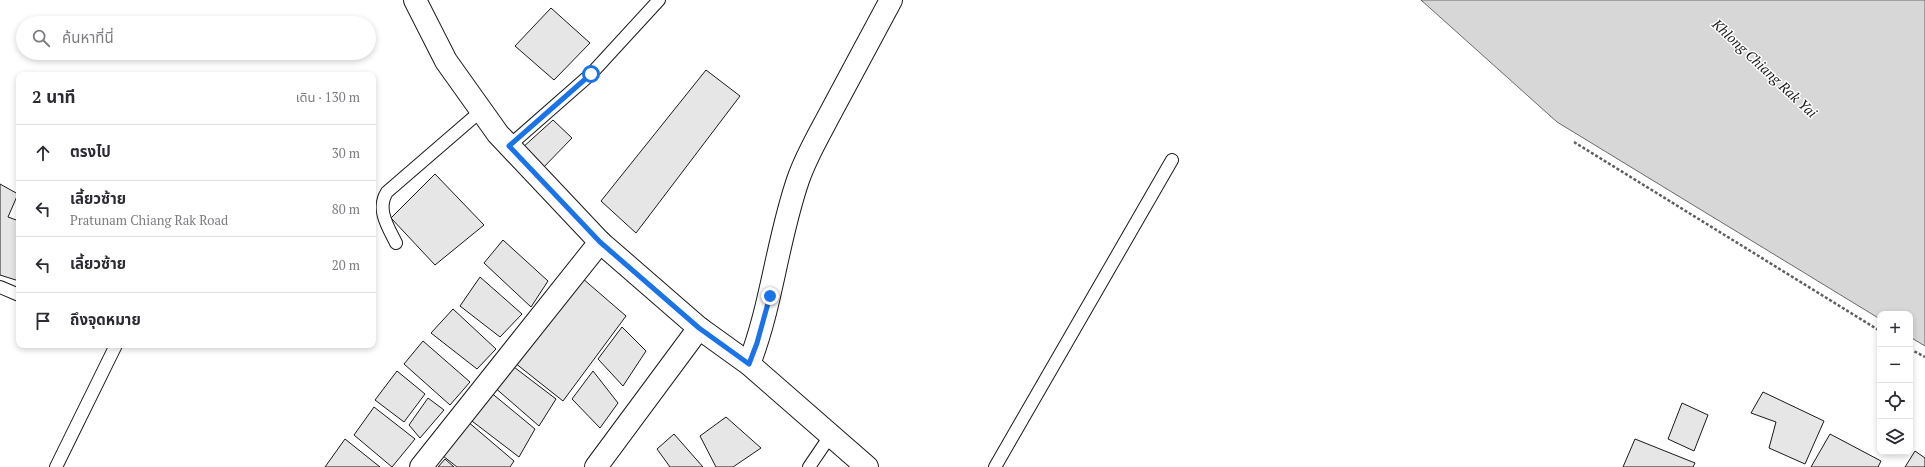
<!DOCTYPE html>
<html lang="th">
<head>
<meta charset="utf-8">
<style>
	:root { --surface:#fff; --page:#f2f2f3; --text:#2b2b33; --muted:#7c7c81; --line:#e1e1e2 }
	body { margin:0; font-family:"PT Serif","Noto Sans Thai",serif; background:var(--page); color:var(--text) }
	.controls { position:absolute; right:12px; bottom:12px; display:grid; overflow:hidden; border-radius:8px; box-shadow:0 2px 6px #0003 }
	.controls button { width:36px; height:36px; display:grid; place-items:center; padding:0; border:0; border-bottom:1px solid var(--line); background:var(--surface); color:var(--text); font:20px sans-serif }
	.stop { position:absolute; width:12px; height:12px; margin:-9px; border:3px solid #1a73e8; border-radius:50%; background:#fff }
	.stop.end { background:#1a73e8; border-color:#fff; box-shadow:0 1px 4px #0008 }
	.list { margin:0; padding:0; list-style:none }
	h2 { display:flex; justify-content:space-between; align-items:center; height:52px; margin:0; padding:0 16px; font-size:17px }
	h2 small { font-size:13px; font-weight:400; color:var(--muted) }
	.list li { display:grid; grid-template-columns:26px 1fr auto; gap:12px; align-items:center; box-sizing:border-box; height:56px; padding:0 16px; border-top:1px solid var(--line) }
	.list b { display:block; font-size:15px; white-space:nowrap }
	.list p { margin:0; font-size:13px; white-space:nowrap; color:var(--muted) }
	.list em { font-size:13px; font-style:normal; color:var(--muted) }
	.icon { flex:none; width:22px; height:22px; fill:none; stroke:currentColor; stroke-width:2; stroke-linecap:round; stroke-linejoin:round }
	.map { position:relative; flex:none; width:1925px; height:467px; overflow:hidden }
	.search { position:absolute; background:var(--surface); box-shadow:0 2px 6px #0003; left:16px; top:16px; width:360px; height:44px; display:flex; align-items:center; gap:10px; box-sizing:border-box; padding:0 14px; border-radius:22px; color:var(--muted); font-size:15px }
	.panel { position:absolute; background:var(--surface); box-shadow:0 2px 6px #0003; left:16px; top:72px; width:360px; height:276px; border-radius:8px }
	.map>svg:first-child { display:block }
</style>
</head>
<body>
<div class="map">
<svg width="1925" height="467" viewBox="0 0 1925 467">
	<rect width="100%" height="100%" fill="#fff"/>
	<!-- water -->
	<path fill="#d7d7d7" stroke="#6a6a6a" d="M1421,0H1925V346L1910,337V314H1880V319L1557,122Z"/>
	<!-- building -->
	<path fill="#e6e6e6" stroke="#1a1a1a" d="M551,8L590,43L554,80L515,46Z
		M706,70L740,96L636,233L601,201Z
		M553,120L572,138L540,171L521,149Z
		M435,174L484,225L435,265L391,218Z
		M0,184L18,194L8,217L19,221V281L0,275Z
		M503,240L548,281L531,307L484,263Z
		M480,277L522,314L500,337L460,306Z
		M582,278L626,316L563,401L510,359Z
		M453,309L496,349L477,369L431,333Z
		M622,327L646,351L623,386L598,359Z
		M423,341L470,382L450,405L404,364Z
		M510,364L556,399L539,426L493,386Z
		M397,371L425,394L404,422L375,400Z
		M593,371L618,403L600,428L572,399Z
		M489,391L535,429L519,457L468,418Z
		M1763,392L1824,421L1805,464L1769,448L1776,422L1751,413Z
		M428,398L444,410L420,438L409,425Z
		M1682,403L1708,415L1694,451L1668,439Z
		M374,407L415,439L392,467L354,435Z
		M726,417L761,448L733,467H716L700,436Z
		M467,421L514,461L510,467H457L438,452Z
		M674,434L703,467H670L657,449Z
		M1830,434L1881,461L1878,467H1811Z
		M345,439L380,467H325Z
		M1635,439L1695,463L1693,467H1623Z
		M1915,451L1925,458V467H1905Z
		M445,459L454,467H438Z"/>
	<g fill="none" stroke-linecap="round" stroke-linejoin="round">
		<!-- service casing -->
		<g stroke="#1a1a1a" stroke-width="14">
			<path id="service" d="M509,146L591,74L659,0
				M396,243C388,227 376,209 387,192L482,110
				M0,287L19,295
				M56,467L116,345
				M809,467L830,436
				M995,467L1172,160"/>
		</g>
		<!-- minor casing -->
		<g stroke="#1a1a1a" stroke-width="24">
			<path id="minor" d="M749,364C772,305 777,241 798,180C806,156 820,133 832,110C852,73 871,37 891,0
				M421,467L600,242
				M596,467L699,328"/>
		</g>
		<!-- tertiary casing -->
		<g stroke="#1a1a1a" stroke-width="24">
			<path id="tertiary" d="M415,0L446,61L498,134L600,242L699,328L749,364L867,467"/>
		</g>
		<!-- path -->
		<path stroke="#5f5f5f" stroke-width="2.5" stroke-dasharray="3 2" stroke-linecap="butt" d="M1574,142L1880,331
			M1910,349L1925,357"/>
		<!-- service -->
		<use href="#service" stroke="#fff" stroke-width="12"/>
		<!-- minor -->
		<use href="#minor" stroke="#fff" stroke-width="22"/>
		<!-- tertiary -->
		<use href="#tertiary" stroke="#fff" stroke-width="22"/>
	</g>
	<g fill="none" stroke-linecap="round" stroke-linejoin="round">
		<!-- route -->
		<path stroke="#1a73e8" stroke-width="5" d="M591,74L509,146L600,242L699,328L749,364L757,343L770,296"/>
	</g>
	<g text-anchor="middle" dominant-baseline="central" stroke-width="3" stroke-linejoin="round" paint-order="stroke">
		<!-- water labels -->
		<g font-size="14" font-style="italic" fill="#1a1a1a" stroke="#fff">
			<text transform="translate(1765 68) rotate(43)">Khlong Chiang Rak Yai</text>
		</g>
	</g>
</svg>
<div class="controls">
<button>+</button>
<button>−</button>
<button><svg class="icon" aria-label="locate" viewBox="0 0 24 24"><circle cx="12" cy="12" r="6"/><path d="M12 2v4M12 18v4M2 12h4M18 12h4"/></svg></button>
<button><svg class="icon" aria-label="layers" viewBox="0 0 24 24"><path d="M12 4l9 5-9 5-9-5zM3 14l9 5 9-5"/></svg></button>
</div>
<div class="stop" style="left:591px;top:74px"></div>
<div class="stop end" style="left:770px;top:296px"></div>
<div class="search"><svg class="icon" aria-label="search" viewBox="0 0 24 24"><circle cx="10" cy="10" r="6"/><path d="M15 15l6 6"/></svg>ค้นหาที่นี่</div>
<section class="panel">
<h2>2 นาที<small>เดิน · 130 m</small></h2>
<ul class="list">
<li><svg class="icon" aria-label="ahead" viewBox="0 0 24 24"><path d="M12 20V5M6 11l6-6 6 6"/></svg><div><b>ตรงไป</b></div><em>30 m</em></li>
<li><svg class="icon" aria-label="left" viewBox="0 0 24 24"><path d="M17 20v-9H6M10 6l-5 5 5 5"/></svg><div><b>เลี้ยวซ้าย</b><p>Pratunam Chiang Rak Road</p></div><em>80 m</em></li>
<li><svg class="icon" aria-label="left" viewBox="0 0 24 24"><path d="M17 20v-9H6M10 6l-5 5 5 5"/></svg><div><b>เลี้ยวซ้าย</b></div><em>20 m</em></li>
<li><svg class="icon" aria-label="arrive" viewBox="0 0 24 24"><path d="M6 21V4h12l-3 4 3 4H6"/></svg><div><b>ถึงจุดหมาย</b></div></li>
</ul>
</section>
</div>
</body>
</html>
